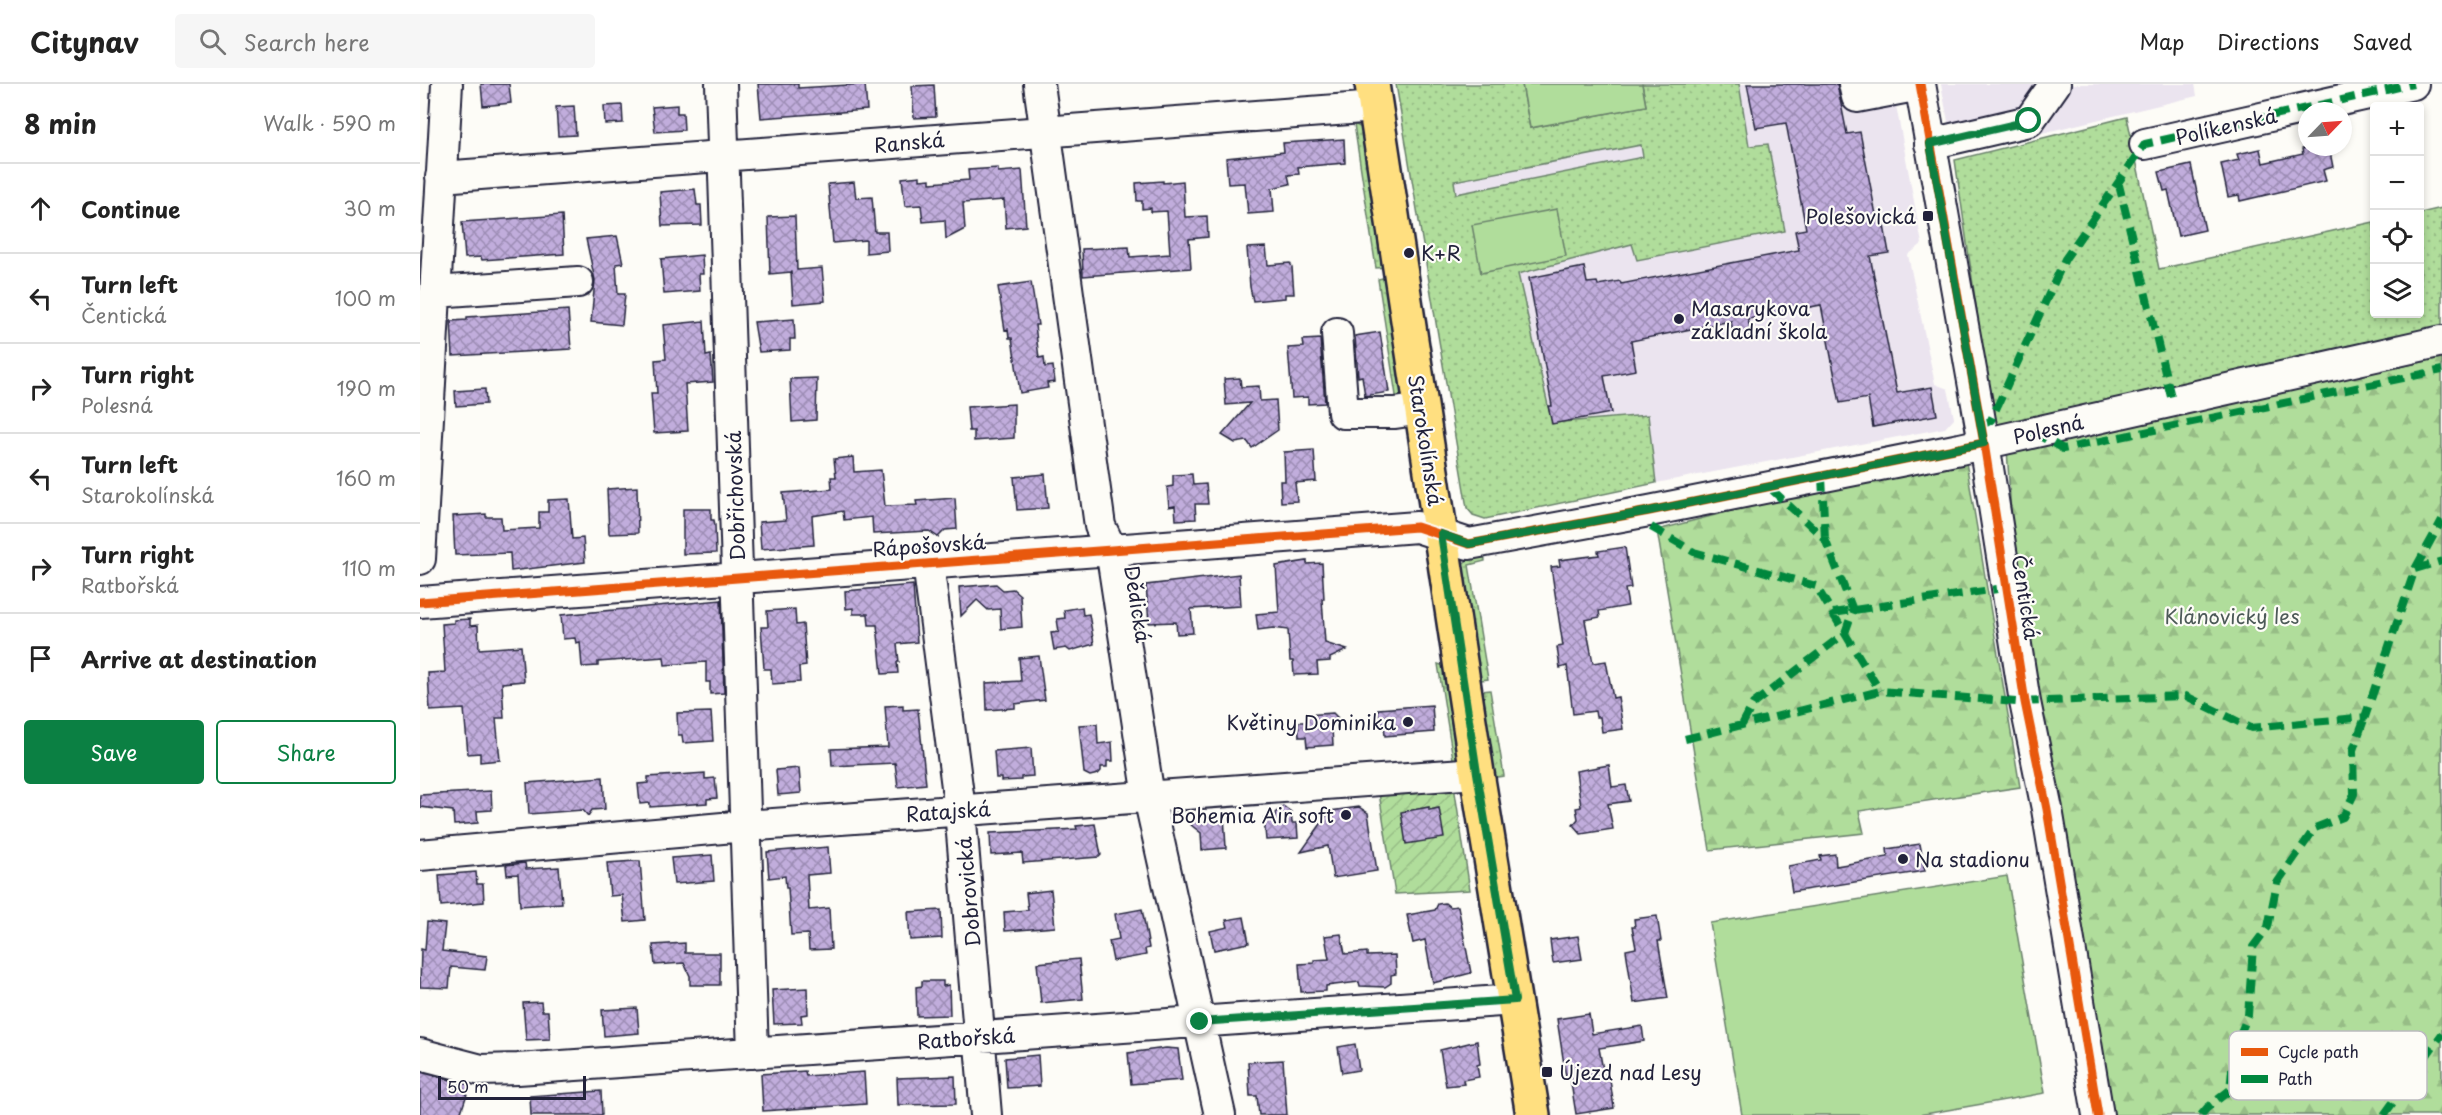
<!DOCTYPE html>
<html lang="en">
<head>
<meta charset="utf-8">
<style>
	:root { --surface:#fff; --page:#f6f6f6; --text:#222; --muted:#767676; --line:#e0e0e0; --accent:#0b8043 }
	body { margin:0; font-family:"Playpen Sans",sans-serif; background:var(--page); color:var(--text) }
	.controls { position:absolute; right:18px; top:18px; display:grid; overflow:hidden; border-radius:6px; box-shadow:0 3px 9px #0003 }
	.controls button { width:54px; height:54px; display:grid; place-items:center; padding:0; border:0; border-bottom:2px solid var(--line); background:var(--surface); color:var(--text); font:30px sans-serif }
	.compass { position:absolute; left:1878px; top:18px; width:54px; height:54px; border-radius:50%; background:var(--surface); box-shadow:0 3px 9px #0003; rotate:65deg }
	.scale { position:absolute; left:18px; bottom:15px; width:148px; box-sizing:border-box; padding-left:6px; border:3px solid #22223b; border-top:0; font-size:16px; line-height:21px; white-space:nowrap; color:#22223b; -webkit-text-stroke:4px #fdfcf7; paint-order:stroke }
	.stop { position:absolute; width:18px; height:18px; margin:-14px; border:4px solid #0b8043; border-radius:50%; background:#fff }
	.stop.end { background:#0b8043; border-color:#fff; box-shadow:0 2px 6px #0008 }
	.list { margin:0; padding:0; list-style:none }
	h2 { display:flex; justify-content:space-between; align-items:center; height:78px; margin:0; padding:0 24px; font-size:26px }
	h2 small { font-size:20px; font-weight:400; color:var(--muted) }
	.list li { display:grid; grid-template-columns:39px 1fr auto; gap:18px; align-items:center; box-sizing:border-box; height:90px; padding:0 24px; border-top:2px solid var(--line) }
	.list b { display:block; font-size:22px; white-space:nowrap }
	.list p { margin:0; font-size:20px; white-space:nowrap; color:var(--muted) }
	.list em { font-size:20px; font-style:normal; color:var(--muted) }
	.actions { display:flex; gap:12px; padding:18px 24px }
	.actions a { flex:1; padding:14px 0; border:2px solid var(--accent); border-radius:6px; text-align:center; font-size:21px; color:var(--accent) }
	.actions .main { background:var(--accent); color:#fff }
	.icon { flex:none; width:33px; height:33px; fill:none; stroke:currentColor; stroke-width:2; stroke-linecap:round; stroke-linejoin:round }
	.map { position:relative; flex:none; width:2022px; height:1031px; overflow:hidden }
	header { display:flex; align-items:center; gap:36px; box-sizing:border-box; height:84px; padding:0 30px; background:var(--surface); border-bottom:2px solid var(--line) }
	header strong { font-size:28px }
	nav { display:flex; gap:33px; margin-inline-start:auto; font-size:21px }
	.search { width:420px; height:54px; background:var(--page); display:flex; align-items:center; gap:15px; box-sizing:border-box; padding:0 21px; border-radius:6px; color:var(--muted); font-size:22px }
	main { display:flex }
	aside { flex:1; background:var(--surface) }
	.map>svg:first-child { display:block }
</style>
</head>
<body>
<header>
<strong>Citynav</strong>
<div class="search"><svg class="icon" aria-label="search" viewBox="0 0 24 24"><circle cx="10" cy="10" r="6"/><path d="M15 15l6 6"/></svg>Search here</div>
<nav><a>Map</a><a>Directions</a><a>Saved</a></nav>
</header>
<main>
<aside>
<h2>8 min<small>Walk · 590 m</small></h2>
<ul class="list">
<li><svg class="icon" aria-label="ahead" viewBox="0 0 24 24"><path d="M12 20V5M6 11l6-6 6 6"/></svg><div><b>Continue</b></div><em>30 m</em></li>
<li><svg class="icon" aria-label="left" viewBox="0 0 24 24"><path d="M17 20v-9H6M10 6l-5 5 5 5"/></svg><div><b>Turn left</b><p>Čentická</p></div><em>100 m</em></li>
<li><svg class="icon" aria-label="right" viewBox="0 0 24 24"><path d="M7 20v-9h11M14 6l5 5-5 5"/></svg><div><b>Turn right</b><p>Polesná</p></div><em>190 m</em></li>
<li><svg class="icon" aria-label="left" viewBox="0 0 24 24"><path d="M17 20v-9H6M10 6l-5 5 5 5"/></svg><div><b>Turn left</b><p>Starokolínská</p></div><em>160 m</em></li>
<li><svg class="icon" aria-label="right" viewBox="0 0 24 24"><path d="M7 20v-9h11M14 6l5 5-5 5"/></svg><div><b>Turn right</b><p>Ratbořská</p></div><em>110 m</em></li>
<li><svg class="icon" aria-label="arrive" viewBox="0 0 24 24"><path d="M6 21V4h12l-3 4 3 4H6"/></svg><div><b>Arrive at destination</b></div></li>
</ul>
<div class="actions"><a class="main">Save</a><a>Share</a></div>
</aside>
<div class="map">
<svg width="2022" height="1031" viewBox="0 0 2022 1031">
	<defs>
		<pattern id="grass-dots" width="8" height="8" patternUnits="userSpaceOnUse" patternTransform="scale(1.5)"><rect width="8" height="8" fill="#b0dd9b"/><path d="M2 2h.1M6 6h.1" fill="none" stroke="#97bd86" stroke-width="1.8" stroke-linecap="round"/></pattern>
		<pattern id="forest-firs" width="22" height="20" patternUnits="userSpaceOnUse" patternTransform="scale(1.5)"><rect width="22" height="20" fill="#b0dd9b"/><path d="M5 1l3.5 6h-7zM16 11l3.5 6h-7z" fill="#97bd86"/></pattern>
		<pattern id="garden-furrows" width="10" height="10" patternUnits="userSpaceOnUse" patternTransform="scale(1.5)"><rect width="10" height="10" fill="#b0dd9b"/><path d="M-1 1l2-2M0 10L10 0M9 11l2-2" fill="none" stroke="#97bd86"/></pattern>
		<pattern id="building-cross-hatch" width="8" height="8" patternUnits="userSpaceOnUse" patternTransform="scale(1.5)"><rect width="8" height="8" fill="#c1addc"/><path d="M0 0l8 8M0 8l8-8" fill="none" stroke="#9c8cb4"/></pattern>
	</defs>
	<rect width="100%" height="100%" fill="#fdfcf7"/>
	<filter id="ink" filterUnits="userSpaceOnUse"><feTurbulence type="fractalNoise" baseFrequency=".0167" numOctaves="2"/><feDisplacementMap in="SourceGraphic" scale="12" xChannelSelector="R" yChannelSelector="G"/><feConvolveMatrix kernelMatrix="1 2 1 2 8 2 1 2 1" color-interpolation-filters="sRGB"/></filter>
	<g filter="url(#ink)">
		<!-- built -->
		<path fill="#ebe4ef" d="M976,0H1472L1502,160L1488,171L1515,300L1528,305L1534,334L1525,344L1236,399L1065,435L1053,431L1047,424Z
			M1521,0H1775L1777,12L1534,70Z"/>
		<!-- grass -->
		<path fill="url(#grass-dots)" stroke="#69806b" stroke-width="1.5" fill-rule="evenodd" d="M976,0H1102L1110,44L1226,22L1222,0H1319L1329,62L1348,60L1365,147L1217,176L1212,160L1098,190L1132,339L1228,331L1236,399L1065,435L1053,431L1047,424ZM1221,61L1223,73L1036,110L1034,97Z
			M1707,33L1739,185L1954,138V230H2000V129L2022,124V241L1574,346L1535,76Z
			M934,40L944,45L966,183L956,184Z
			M967,193L986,317L977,318L958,195Z
			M1064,469L1065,477L1049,481L1068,595L1061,596L1054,593L1039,482L1054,472Z
			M1018,580L1025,582L1043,670L1034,681Z
			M1070,606L1084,692L1070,694L1057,611L1062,607Z"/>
		<!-- forest -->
		<path fill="url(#forest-firs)" stroke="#69806b" stroke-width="1.5" d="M2022,274V1031H1686L1596,512L1587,364Z
			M1545,372L1600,703L1439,727L1444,749L1290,766L1237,446L1369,412Z"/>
		<!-- garden -->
		<path fill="url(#garden-furrows)" stroke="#69806b" stroke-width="1.5" d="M1034,702L1050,806L975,810L959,709Z"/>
		<!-- pitch -->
		<path fill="#b0dd9b" stroke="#69806b" stroke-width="1.5" d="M1102,0H1222L1226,22L1110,44Z
			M1137,125L1146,172L1061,189L1052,141Z
			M1587,792L1625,1009L1499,1031H1322L1290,839Z"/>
		<!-- building -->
		<path fill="url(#building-cross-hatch)" stroke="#22223b" stroke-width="1.5" d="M61,0H89L91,19L63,22Z
			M338,0H378V4L445,0L447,26L341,34Z
			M1327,0H1417L1427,50L1440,48L1457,136H1463L1469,169L1450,172L1477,309L1512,303L1517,331L1453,343L1448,314L1420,319L1401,221L1328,235L1331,251L1314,254L1311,237L1211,257L1216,286L1184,292L1191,329L1132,340L1128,322H1132L1109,194L1164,183L1167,199L1177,198L1178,201L1200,197L1201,200L1379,166L1375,147L1386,145L1366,39L1336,44Z
			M514,1L516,33L494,34L492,2Z
			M202,21L203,39L185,40L184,22Z
			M257,21V29H263L264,46L235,48L232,23Z
			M154,22L156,51L138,52L136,23Z
			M924,55L925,79L878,83L879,90L868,91L870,100L852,104L854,128L828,130L825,99L808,100L806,74L864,68L863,59Z
			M1891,63H1909L1913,83L1903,86L1906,97L1820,117L1819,111L1808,113L1801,80L1819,76L1817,70L1840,65L1843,79L1883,70L1882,65Z
			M1771,81L1785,146L1758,152L1748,106L1744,107L1739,88Z
			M578,84V88L602,86L606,142L586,144L584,116L543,119L545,145L526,155L525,136L503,138L501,121L485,122L482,94L500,92V96L510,95V99L549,96L548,86Z
			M743,97V99L763,97L765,133L787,132L788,153L769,155L771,184L663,192L662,165L709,163L710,173L750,170L747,127L731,128V124L722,125V117H717L716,99Z
			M434,98L436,114L452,113L455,148H467L468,167L446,169V156L413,159L408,100Z
			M275,105L277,121H281L282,141L242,142L240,108Z
			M142,131L144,170L62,176L61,173L45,174L42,138Z
			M375,132L377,186L402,184L405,217L373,220L371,188L350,190L348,133Z
			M197,152L203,179L196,180L198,210H205L202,241L171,238L175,196L166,155Z
			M846,163L848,181L870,179L872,183L874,210H865V214L833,217L830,203L827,164Z
			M282,171L283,190H279L280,207L244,210L241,175Z
			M611,198L618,241H615L619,274L624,273L625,283L633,282L635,298L627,299L628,304L600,309L592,254H589L588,245L585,246L578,203Z
			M148,226L151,265L33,272L31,237L47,236V233Z
			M374,235L375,255H370V266L339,268L334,238Z
			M284,237L286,272L291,271L293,298L265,300L268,347L234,349L231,309H237L235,276L246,275L243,241Z
			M960,248L969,308L945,312L942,292L938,293L935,252Z
			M900,255L905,319L888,320V313L872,314L868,264L884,263L883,256Z
			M397,294L396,336L372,338L370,295Z
			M820,294L821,303L839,302L840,317L856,316L858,346L832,364L827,357L815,359L802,351L830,319L806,321L804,295Z
			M65,305L66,320L36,322L35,307Z
			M594,320V354L554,357V347H549L547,323Z
			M894,366L896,397L875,399L877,417L861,418L860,397H865L864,368Z
			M433,373L434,388L461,386L465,422L497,421L496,417L535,414L537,445L525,446L518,453L509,447L453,450L452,433L424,436L423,427L392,432L394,461L341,465L339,438L366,436L363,409L412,405L411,393H416L414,375Z
			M625,390L628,424L597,426L594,393Z
			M772,390L773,401L786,400L788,420H775L776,435L756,436L755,422L749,423L747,403L753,402V391Z
			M217,403L218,449L189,450L187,405Z
			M149,415L152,455L163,454L165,478L91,487L90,469L35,471L33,432L66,430V433H81L82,446L119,444V428H128V416Z
			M263,425H291V436H294L295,441L296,469L263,470Z
			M1205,463L1211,504L1205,505L1208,522L1179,527L1180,533L1165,536L1173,579L1186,577L1193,614L1198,613L1203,645L1182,648L1180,633H1176L1175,627L1153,630L1147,582L1140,584L1137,563L1143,562L1131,483L1140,482L1139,476L1179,471L1178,467Z
			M887,477V480L902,479L904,515H902L905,559L927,566L910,574V577L897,578L898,590L874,591L873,577H870L868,546L853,544L838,546L836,530L859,528L856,482Z
			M819,490L821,522L771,525L773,549L757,550L756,538L729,539L726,501Z
			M576,500L583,506L593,505L600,511L602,543L581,545L580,525L568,526L557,516L541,532L539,503Z
			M493,501L497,558L477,560L479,578H477L478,589L462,590L457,541H449L448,530H433V524L426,525L425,507Z
			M301,516L304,609L290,610V598H286V578L245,581L244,573L178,578V582L162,583L160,558L156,559L155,554L143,555L141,531Z
			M662,523L663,531L669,530L674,560L650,567L646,564L634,566L631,549L639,548L637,535L645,534L644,526Z
			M375,525L376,541L383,540L386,582L379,583L380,598L352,600L351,585H344L341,543H348L347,527Z
			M50,535V542L58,541L59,565L101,562L104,597L82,599L84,634H76L80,676L60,678V669L48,670L44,625L10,627L8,589L25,588L22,540L34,539V536Z
			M619,572L625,616L595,620V624L567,626L566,599L601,597L599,574Z
			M483,621V626L498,625L506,700L478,703L475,679L412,682L411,665L468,663L465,622Z
			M1012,621L1014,648L965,652L964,640H959L958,625Z
			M291,628L293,657L263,659L262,651H258L257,629Z
			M913,629L918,634V640L912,645L913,661L887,663L886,653H879L878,638H886V631Z
			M677,640L678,660L692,658L693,677H687V683H681V687L678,690L670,692L664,689L659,641Z
			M611,664L613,692L601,693V696L581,697V694H576L574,667Z
			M1189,681L1192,703L1206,701L1209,717L1188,720L1193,745L1161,750L1153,741L1158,735L1156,724L1161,723L1156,687Z
			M379,684L381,709L358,711L356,686Z
			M285,689V695L295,694L297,714L287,715V719L230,723V719L220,720L218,700L228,699V693Z
			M183,693L185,725L172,726L168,732L163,726L109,730L107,699Z
			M71,707L72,726L57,727L58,739L34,741L33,727L0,723V711Z
			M863,722L871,728L872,739H877L878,754L846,756L844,734H855V729Z
			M939,723L948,729L957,787L913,794L908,762L881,768L910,727Z
			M1009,723V726L1019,724L1024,754L986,760L981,728Z
			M804,731L806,764L782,766L781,749L771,741L778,733Z
			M675,740L681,771L679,773L603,779L602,769L571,771L570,749L657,745L656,742Z
			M1500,760L1505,787L1372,808L1368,782L1401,776L1400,772L1415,770L1416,782L1468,773L1467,765Z
			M408,763L410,789L387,791L389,826L409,824L411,865L389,866L388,850L371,851L368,804H366L365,792L349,794L347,768Z
			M292,771L294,797L254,800L251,774Z
			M215,777H220L225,836L205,838L202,811L190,812L187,779Z
			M105,779L106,785L139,783L142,819L100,822L98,790L87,791L86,781Z
			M56,788L57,800H63L64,818L21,822L19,791Z
			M631,806L635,843L585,847L584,828L608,826L606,809Z
			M1025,819L1030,823L1038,822L1051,889L1013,899L1005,856L993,859L987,831L1015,826L1018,820Z
			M722,825L729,864L725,865L726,871L693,877L689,857L699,855L695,830Z
			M521,826L522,854L490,856L488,828Z
			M1237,832L1241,857H1238L1248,914L1214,919L1206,866L1216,864L1212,843H1215L1214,835Z
			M824,833L829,859L794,866L790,847L808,843L806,836Z
			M7,838L25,840L22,867L67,872L65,886L31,883L29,904L0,903L1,865L5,866Z
			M921,850L925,870L947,868V872L975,871L976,890L971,891V899L965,903L940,902L939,898L906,902V907L881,908L879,880L894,879V876L909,875L905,852Z
			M1158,852L1162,875L1133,879L1130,856Z
			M265,859V869H300V901H270V892L264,879L235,881L233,861Z
			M659,875L663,915L621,919L617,879Z
			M502,897H523V902L529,901L530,931L497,932L496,903L502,902Z
			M387,904L388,930L381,931L382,939L354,940L352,906Z
			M121,918L122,927H128L130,955L106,956L103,919Z
			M217,924L219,949L184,952L182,926Z
			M1169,930L1172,950L1222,942L1224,957L1179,964L1185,997L1190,996L1194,1024L1156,1030L1150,993H1146L1137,935Z
			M1057,957L1060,980L1057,981L1059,993L1043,996L1044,1000L1026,1002L1020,966Z
			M935,960L939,986L922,989L918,963Z
			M746,964L758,965L762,996L711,1000L708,969Z
			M618,971L620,1002L587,1004L585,974Z
			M863,976L867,1031H839L837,1012H830L828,978Z
			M385,987L386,992L444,988L446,1020L343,1027L341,990Z
			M0,988L50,1001L40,1031H0Z
			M535,992L536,1020L478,1021L477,994Z
			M181,1007L182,1031H111L110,1012Z"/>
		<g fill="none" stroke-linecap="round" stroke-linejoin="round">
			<!-- minor casing -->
			<g stroke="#22223b" stroke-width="34">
				<path id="minor" d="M301,0L333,969
					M619,0L680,442L691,465L729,713L800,1031
					M1434,0L1437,13L1500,1
					M1500,0L1564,359L1605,618L1627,725L1678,1031
					M1510,60L1609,37L1635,0
					M1725,60L1993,0
					M21,93L956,23
					M15,208L158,198
					M917,249L923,329H975L1002,325
					M0,475L27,0
					M508,479L540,726L566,1031
					M0,518L997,443L1049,460L1229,427L1540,365L2022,257
					M0,771L325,742L1057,689
					M0,970L61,986L98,985L1095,916"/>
			</g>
			<!-- major casing -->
			<g stroke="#22223b" stroke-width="38">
				<path id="major" d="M952,0L1057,689L1113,1031"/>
			</g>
			<!-- minor -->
			<use href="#minor" stroke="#fdfcf7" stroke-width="30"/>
			<!-- major -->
			<use href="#major" stroke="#ffdf80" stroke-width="33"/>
			<!-- quiet -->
			<path stroke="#00873e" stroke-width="8" stroke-dasharray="15 8" stroke-linecap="butt" d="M1698,97L1752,317
				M1561,342L1571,336L1645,175L1725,60L1993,0
				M1613,348L1643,365L2022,286
				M1402,392L1405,455
				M1231,443L1274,468L1396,502L1460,607
				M1995,485L2022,477
				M1413,529L1577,505
				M1322,641L1333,620L1425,549L1433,526L1405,455L1349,403
				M1265,655L1460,607L1597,618L1766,612L1831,644L1945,633L1995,485L2022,436
				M1781,1031L1787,1024L1810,1006L1814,965L1828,931L1833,863L1848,843L1857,799L1895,744L1923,733L1934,710L1933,666L1945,633
				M1964,1031L2022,950"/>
			<!-- cycleway casing -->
			<g stroke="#fdfcf7" stroke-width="13">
				<path id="cycleway" d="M1500,0L1564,359L1605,618L1627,725L1678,1031
					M0,518L997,443L1049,460L1229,427L1564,359"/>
			</g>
			<!-- cycleway -->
			<use href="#cycleway" stroke="#e8590c" stroke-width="9"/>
		</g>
	</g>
	<g fill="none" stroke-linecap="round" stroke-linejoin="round" filter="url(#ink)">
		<!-- route -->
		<path stroke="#0b8043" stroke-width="8" d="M780,938L1095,916L1057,689L1021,450L1049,460L1229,427L1564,359L1510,60L1609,37"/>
	</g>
	<!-- markers -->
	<g fill="#22223b" stroke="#fdfcf7" stroke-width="2">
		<rect x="1502" y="126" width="12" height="12" rx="3"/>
		<circle cx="989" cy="169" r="6"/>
		<circle cx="1259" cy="235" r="6"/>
		<circle cx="988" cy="638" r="6"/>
		<circle cx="926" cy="731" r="6"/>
		<circle cx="1483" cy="775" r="6"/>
		<rect x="1121" y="982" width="12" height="12" rx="3"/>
	</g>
	<g text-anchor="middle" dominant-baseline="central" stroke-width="4.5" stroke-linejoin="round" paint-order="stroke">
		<!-- street labels -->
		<g font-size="20" fill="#22223b" stroke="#fdfcf7">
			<text transform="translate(1806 42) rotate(-13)">Políkenská</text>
			<text transform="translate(489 58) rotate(-5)">Ranská</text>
			<text transform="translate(1628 345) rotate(-13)">Polesná</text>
			<text transform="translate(1006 356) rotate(81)">Starokolínská</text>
			<text transform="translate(315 412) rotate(-92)">Dobřichovská</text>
			<text transform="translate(509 461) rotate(-4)">Rápošovská</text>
			<text transform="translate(1606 513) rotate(81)">Čentická</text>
			<text transform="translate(718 520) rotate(81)">Dědická</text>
			<text transform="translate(528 727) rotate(-4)">Ratajská</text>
			<text transform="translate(548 808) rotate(-95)">Dobrovická</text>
			<text transform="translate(546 954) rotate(-4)">Ratbořská</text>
		</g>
		<!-- poi labels -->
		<g font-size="20" fill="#22223b" stroke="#fdfcf7" text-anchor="start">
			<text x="1496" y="132" text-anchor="end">Polešovická</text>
			<text x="1001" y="169">K+R</text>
			<text x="1271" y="224">Masarykova<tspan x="1271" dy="23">základní škola</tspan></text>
			<text x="976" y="638" text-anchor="end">Květiny Dominika</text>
			<text x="914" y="731" text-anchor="end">Bohemia Air soft</text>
			<text x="1495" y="775">Na stadionu</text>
			<text x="1139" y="988">Újezd nad Lesy</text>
		</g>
		<!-- park labels -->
		<g font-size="20" fill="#4d5a58" stroke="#fdfcf7">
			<text x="1812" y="532">Klánovický les</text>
		</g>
	</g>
	<!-- legend -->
	<rect x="1809" y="947" width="198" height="69" rx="9" fill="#fdfcf7" stroke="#bbbbbf" stroke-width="1.5"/>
	<rect x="1821" y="964" width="27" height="8" fill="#e8590c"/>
	<rect x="1821" y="991" width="27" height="8" fill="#00873e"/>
	<g font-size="16" fill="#22223b">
		<text x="1858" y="974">Cycle path</text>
		<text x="1858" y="1001">Path</text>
	</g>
</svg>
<div class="controls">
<button>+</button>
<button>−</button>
<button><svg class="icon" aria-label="locate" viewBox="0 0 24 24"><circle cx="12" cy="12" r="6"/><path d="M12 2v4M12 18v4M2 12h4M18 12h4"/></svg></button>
<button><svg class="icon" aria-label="layers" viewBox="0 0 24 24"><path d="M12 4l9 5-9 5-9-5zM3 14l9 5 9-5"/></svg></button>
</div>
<svg class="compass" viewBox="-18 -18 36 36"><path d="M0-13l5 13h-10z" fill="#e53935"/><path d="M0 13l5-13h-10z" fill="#767676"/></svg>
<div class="scale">50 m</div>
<div class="stop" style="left:1609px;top:37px"></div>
<div class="stop end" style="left:780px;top:938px"></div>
</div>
</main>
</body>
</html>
